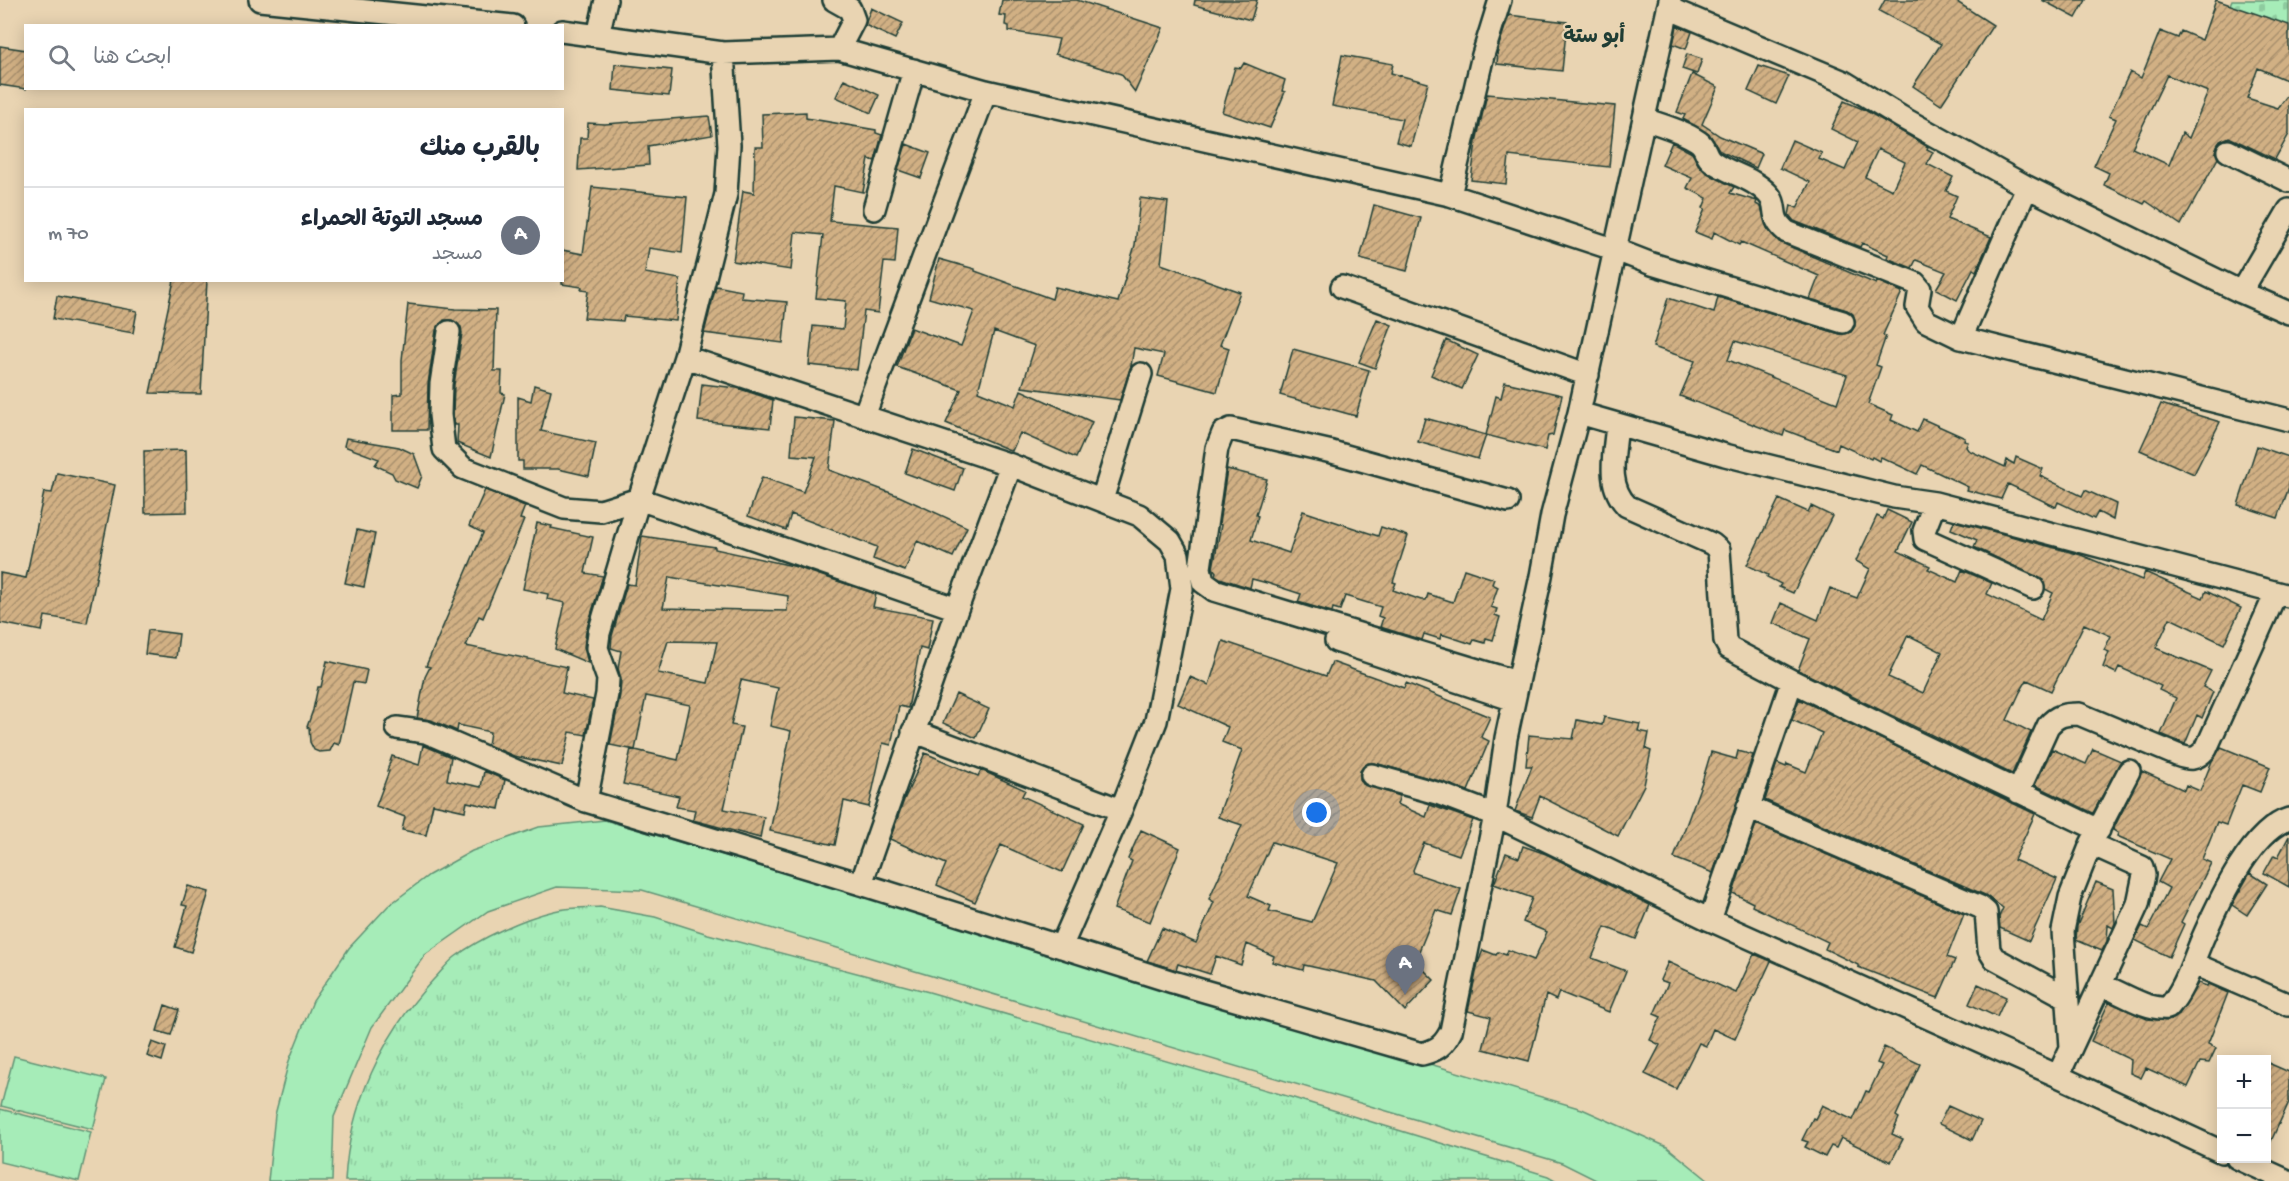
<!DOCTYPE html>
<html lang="ar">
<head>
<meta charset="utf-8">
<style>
	:root { --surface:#fff; --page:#f6f6f7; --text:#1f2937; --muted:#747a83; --line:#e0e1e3; --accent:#0b8043 }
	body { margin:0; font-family:"Gochi Hand","Playpen Sans Arabic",sans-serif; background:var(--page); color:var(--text); direction:rtl }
	.controls { position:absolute; right:18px; bottom:18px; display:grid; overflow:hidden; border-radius:0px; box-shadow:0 3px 15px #0003 }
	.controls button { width:54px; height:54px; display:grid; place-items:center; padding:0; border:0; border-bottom:2px solid var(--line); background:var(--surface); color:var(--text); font:30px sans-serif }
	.you { position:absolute; left:1317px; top:813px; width:21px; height:21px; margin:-15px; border:4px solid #fff; border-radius:50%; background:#1a73e8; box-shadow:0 0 0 9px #1a73e833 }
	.badge { display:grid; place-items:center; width:39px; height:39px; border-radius:50%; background:var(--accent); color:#fff; font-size:20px; font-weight:700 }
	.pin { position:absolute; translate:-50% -50px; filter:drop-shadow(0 2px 3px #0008) }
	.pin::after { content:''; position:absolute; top:32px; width:21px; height:18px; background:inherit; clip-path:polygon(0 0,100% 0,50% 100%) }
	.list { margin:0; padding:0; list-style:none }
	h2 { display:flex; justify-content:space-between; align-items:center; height:78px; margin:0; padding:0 24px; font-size:26px }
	h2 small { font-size:20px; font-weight:400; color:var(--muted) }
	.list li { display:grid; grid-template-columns:39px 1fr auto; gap:18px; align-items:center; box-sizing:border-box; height:96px; padding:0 24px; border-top:2px solid var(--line) }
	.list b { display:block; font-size:22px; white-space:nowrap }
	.list p { margin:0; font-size:20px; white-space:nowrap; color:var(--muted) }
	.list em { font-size:20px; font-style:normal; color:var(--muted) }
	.icon { flex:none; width:33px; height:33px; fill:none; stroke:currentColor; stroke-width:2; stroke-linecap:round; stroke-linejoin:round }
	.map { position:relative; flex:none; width:2289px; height:1181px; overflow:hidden; direction:ltr }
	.search { position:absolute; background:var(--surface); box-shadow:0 3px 15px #0003; left:24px; top:24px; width:540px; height:66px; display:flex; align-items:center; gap:15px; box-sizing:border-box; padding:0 21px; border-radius:0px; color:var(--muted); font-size:22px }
	.panel { position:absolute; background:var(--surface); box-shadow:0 3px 15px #0003; left:24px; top:108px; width:540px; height:174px; border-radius:0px; direction:rtl }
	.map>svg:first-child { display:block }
</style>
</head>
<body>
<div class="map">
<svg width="2289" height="1181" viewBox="0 0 2289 1181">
	<defs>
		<pattern id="grass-tufts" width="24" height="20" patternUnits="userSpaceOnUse" patternTransform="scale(1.5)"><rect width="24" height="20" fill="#a6ecb8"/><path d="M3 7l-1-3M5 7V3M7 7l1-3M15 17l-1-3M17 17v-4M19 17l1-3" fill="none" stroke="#8ecb9f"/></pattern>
		<pattern id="cemetery-stones" width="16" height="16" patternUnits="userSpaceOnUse" patternTransform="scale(1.5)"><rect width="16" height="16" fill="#a6ecb8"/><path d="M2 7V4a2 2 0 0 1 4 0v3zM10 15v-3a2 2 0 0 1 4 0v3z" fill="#8ecb9f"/></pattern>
		<pattern id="building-hatch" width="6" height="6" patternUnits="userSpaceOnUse" patternTransform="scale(1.5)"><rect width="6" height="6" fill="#d1b084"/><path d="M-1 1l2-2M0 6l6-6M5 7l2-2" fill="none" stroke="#a9906d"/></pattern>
	</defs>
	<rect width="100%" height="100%" fill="#e9d4b2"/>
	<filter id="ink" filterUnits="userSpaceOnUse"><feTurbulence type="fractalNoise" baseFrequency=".0167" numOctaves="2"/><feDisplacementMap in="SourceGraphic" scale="12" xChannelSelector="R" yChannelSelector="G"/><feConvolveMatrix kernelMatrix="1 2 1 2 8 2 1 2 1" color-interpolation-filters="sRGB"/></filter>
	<g filter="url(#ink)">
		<!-- grass -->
		<path fill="url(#grass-tufts)" stroke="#629476" stroke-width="1.5" d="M600,907L655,917L708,934L929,992L1287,1096L1548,1176L1557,1181H345C349,1106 382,1035 433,980C440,973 447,963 455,957C480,938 524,918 554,911C568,907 585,908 600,907Z"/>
		<!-- cemetery -->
		<path fill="url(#cemetery-stones)" stroke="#629476" stroke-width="1.5" d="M2232,0H2289V33L2229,7Z"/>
		<!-- pitch -->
		<path fill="#a6ecb8" stroke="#629476" stroke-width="1.5" d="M605,820L1582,1109L1667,1147L1709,1181H1598L1562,1163L642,890L557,887L488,911L425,955L372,1027L334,1117L332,1181H268L275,1115L289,1061L313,1001L349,948L388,906L429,875L472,851L539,827Z
			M14,1056L106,1079L93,1129L1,1106Z
			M0,1109L91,1132L79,1181L0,1162Z"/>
		<!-- building -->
		<path fill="url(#building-hatch)" stroke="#1f3d34" stroke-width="1.5" fill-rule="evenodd" d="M1002,0H1077L1163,28L1135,92L1121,74L1055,54L1059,39L1009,31V26L1005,25L1006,16L999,15Z
			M1195,0H1257L1251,20L1194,5Z
			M1885,0H1954L1993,25L1941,105L1913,86L1941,44L1879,11Z
			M2042,0H2086L2076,18Z
			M2216,0L2289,25V81L2258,68L2247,98L2278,108L2289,93V134L2275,159L2229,137L2220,141L2215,151L2218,158L2181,225L2146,201L2144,204L2104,185L2109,173L2094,166L2116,119L2109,116L2130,72L2141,78L2160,31L2178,38L2181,31L2202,40ZM2167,75L2208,92L2189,138L2182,133L2169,165L2132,148Z
			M871,8L903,23L895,39L865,25Z
			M1509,15L1567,22L1562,71L1497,64L1498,48Z
			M1677,26L1692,32L1686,49L1673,44Z
			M0,46L26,50V89L0,85Z
			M1687,54L1702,59L1697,74L1682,69Z
			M1342,55L1393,64L1391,73L1428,83L1411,146L1396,142L1402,119L1332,106Z
			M1244,63L1285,80L1282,91L1285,92L1270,128L1222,112L1235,67L1241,68Z
			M615,64L672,70L669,96L613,90Z
			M1759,66L1789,76L1776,104L1748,91Z
			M1692,74L1718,87L1702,124L1720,136L1762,154L1756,168L1720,151L1710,135L1683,119L1685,115L1677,112Z
			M844,79L879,95L871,113L836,97Z
			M1487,94L1615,106L1609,167L1509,156L1506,184L1471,180L1476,142Z
			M1844,101L1865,110L1928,147L1927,149L1933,152L1927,164L1953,177L1946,191L1957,196L1947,219L1991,237L1976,271L1973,269L1957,300L1936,289L1946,272L1916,260L1912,268L1887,258L1888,255L1862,243L1860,247L1794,221L1789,215L1791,205L1797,208L1810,182L1780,168L1792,140L1822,153L1819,159L1845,170L1858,142L1831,129ZM1878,149L1905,162L1892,190L1865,177Z
			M806,112V118L876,130V133L882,135L875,161L869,159L863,192L834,186L830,221L898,227L895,263L884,262L878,313L864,311L857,370L809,365L813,326L843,329L846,301L816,298L823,235L795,232L791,270L733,261L743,191L754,193L755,147H763L762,114Z
			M709,116L712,135L648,146L649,165L578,170L580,138H587L588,123L605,124Z
			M1672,142L1692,153L1698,164L1705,172L1734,187L1730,193L1757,201L1756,204L1761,207L1767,228L1779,242L1876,284L1877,281L1902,292L1883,335L1886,336L1876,365L1881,367L1868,404L1893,415L1891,420L1917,432L1923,419L1965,438L1964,441L1968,442L1966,447L1968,450L2005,467L2007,460L2014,464L2016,457L2043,469L2040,476L2082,496L2085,490L2116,504L2113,520L2098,512L2094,519L2058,502L2056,507L2008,484L2001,499L1967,490L1968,487L1922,465L1917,474L1881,457L1879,461L1872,457L1871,459L1839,444L1837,450L1785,430L1783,436L1680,396L1695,361L1653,347L1668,298L1714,313L1718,297L1840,334L1851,332L1855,326V320L1853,314L1847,310L1810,299L1819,276L1741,242L1739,245L1714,232L1712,239L1695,232L1705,209L1703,208L1707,198L1687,188L1692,178L1662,165ZM1735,341L1847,375L1837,403L1728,360Z
			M906,144L930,153L921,178L898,170Z
			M592,187L687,197L682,253L649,248L645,273L680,279L676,321L624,316L623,321L584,318L588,291L581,290L582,287L562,284V250L583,254Z
			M1140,198L1168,202L1161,264L1240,292L1220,345L1229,348L1217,392L1158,376L1164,354L1134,348L1131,366L1120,400L1022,387L1035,346L994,331L978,391L1015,406L1021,390L1092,422L1076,458L1020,433L1012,451L946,423L961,390L897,367L911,328L961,346L974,311L929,298L939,259L975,269V271L1052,299L1055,287L1118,302L1135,245Z
			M1374,205L1421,218L1407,271L1360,259Z
			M174,280H207L201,394L150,393Z
			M716,286L742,291L741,298L787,302L783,343L704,333Z
			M57,296L137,311L133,333L53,319Z
			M408,304L455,309L496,310L494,371H502L501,393L505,394L491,457L457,443L458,425H454L453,414L454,385L462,333L461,327L452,320H444L436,330L428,384L427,430H393V395L402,394V360Z
			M1377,319L1392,325L1375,368L1359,362Z
			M1446,340L1478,355L1462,389L1431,375Z
			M1293,349L1369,370L1356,416L1280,395Z
			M1505,382L1562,395L1553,435L1548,436L1545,450L1486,435L1496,396L1501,398Z
			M702,384L737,388L773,400L770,428L698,421Z
			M534,385L551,390L541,431L596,443L589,476L558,469H523V461H518V397L531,401Z
			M2161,404L2220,422L2194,474L2140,450Z
			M794,417L835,421L829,470L899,496L967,527L953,557L917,541L905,571L873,559L877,547L791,514L786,530L748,516L762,477L803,492L816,457L791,455Z
			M1425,418L1486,435L1478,459L1418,442Z
			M346,438L399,447L414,454L422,476L417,488L395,479L392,473L375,465L379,459L344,446Z
			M2257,446L2289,457V487L2278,518L2238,505Z
			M913,449L963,468L955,491L905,473Z
			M186,450L187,512L145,513L144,451Z
			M1227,469L1267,479L1256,515L1258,516L1251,540L1289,553L1303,511L1378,536L1381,527L1408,536L1393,582L1396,583L1393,590L1421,600H1426L1428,594L1453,602L1464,569L1494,579L1492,584L1498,587L1491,607L1497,609L1495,615L1500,617L1493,640L1486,638L1485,643L1474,640L1472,644L1441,634L1440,639L1424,634L1422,640L1380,627L1383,618L1378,616L1381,607L1345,596L1340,610L1333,608L1332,612L1298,602L1301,594L1267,583L1252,579L1250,588L1220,578L1215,575L1216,572L1213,568L1221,525L1219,524Z
			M57,473L115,485L87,623L45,616L42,631L0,623V573L26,578L44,492L52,493Z
			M485,490L525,506L520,519L524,520L483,618L479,616L466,646L567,667L562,693L593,700L586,735L570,732L562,766L514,756L488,745L490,732L458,725L457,731L431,720L417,718L425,677L430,667L426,666L483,533L469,526Z
			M1779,499L1808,512L1811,506L1832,516L1793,593L1779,587L1781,584L1767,577L1768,575L1747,565Z
			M1887,510L1912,522L1898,551L1930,566L1928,569L1957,582L1962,570L1992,583L1987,594L2041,620L2053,593L2045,589L2043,580L1974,547L1977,540L1951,529L1954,521L2081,555L2142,580L2145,572L2203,598L2206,591L2241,608L2224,644L2170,618L2156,648L2211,671L2203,687L2213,692L2202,718L2197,715L2185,744L2161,734L2176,698L2159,690L2161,686L2119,667L2116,673L2103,667L2109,652L2104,650L2111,636L2084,624L2051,691L2027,680L2020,692L2007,720L2031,732L2012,774L1798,670L1810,639L1773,623L1781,603L1818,620L1830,588L1857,598L1870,569L1856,561L1877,516L1883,519ZM1908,635L1942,652L1923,693L1888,677Z
			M537,523L552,526L551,528L593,537L585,573L603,576L586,631L584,647L588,663L555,649L565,603L547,599L548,594L523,589Z
			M357,530L375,534L364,587L345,583Z
			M642,536L715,547V549L793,566L876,594L873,607L933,618L927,650L920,648L908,708L899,706L891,745L883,743L869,807L844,801L835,845L770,831L791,731L770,726L778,688L741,680L731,725L742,727L724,809L764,817L760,838L693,820L695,810L676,807L679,796L623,784L631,749L678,760L690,705L646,696L635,750L610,745L620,695L621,679L618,668L621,651L611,648L612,636L627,584L635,585ZM669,577L788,596L787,611L663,608ZM668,641L717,642L708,683L658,673Z
			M148,630L179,634L176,658L145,654Z
			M1223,641L1326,676L1332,662L1404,688L1406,683L1490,717L1481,737L1489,741L1468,791L1443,782L1375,763H1368L1360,771V779L1363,784L1400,796L1397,804L1426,817L1430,805L1473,820L1459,855L1424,843L1413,870L1414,873L1461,889L1452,915L1436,910L1415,961L1434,980L1405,1011L1376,981L1304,965L1303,970L1272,962L1274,956L1247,944L1241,965L1216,956L1210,974L1178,964L1176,970L1147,961L1162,928L1196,943L1214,902L1209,899L1242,825L1218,817L1242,750L1222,742L1228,727L1178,704L1190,677L1209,685ZM1272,842L1338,863L1312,922L1269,911L1271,906L1248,896Z
			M327,661L367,670L364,684L353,682L339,745L334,743L330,751L319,752L314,750L310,742L309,728L307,727L313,710L318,687H321Z
			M956,694L989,709L976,738L943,723Z
			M1799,699L2035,814L2014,860L2057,879L2029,941L2000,928L1999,917L2003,908L1985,895L1765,800L1777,763L1786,767L1787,764L1806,772L1822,733L1792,720Z
			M1604,717L1640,724L1638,731L1649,733L1646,749L1651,751L1644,785L1618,836L1540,796L1532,817L1515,811L1532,766H1526L1529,735L1573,739L1577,720L1602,725Z
			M423,745L451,757L447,780L481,787L484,771L505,780L499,809L467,802L465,811L433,804L426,835L402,830L405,817L376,806L389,771H387L392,756L419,765Z
			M2221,747L2270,767L2260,792L2242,785L2226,825L2217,822L2202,859L2211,863L2181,922L2184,924L2169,957L2135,940L2142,926L2148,929L2169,888L2158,882L2170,859L2117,836L2118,833L2113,830L2142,771L2184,790L2186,785L2200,791L2212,761Z
			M2052,749L2086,764L2093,749L2121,761L2093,813L2035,785Z
			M1738,751L1753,755L1713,873L1674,858L1702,782L1711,752L1736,759Z
			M925,753L978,776L981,770L1025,790L1022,796L1084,824L1062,872L1001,845L975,902L937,885L946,864L890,839L904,800Z
			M1756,824L1964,914L1947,957L1955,960L1938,998L1858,967V965L1825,949L1828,942L1752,906L1753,903L1733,893Z
			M1141,830L1180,848L1150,922L1114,909L1132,861L1128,859Z
			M2289,836V887L2264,873L2274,855L2278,857Z
			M1523,846L1546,854L1650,905L1636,939L1605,927L1592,958L1626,971L1609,1012L1559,992L1556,1000L1546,995L1529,1061L1483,1049L1491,1017L1468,1011L1478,963L1483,950L1496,955L1498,952L1506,955L1508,950L1534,960L1547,932L1523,922L1532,898L1494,884L1506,853L1519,858Z
			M2250,873L2267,884L2247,915L2232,905Z
			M2096,882L2113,889L2115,923L2113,928L2108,925L2107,941L2102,951L2076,940L2077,926Z
			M188,886L209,892L191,952L175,947L187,906L182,905Z
			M1754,954L1771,961L1735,1039L1713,1029L1706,1046L1699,1043L1676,1089L1645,1074L1660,1045L1650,1040L1661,1017L1654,1014L1668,983L1660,980L1668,962L1736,993Z
			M2198,983L2207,986L2208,984L2228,993L2208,1044L2216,1048L2209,1063L2200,1062L2188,1087L2146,1068L2141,1078L2130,1073L2131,1060L2091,1041L2109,1002L2147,1019L2168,1021L2178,1016Z
			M1978,984L2006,997L1997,1017L1969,1004Z
			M165,1005L179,1010L171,1035L157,1031Z
			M152,1042L166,1047L162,1061L147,1056Z
			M1884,1047L1920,1064L1896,1116L1899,1118L1892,1134L1903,1139L1891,1162L1841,1138L1836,1148L1831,1146L1825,1157L1805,1147L1808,1142L1802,1140L1813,1118L1815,1119L1822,1105L1853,1120L1866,1091L1869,1092L1882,1065L1877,1063Z
			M2266,1062L2289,1072V1102L2266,1152Z
			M1948,1106L1981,1121L1972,1140L1939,1124Z"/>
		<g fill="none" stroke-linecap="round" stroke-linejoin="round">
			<!-- minor casing -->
			<g stroke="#1f3d34" stroke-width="26">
				<path id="minor" d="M260,0L513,26
					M834,0L850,9L854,20L839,49
					M1668,8L1844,82L1901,117L2027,187L2241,292L2289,313
					M562,31L723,53L839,49L986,91L1450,195L1616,250L1652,264L1843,322
					M598,36L606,0
					M1644,119C1661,125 1684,131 1699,142C1706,147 1705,156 1712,161C1729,174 1752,177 1767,193C1781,207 1767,216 1787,232L1915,283L1920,289L1917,307L1926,321L1961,338L2289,420
					M2228,151L2289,181
					M1450,195L1483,55L1500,0
					M874,209L914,70
					M1342,287L1588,375
					M2241,292L2289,210
					M449,332L441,384L440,415L444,449L463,468L564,508L601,511L639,499L957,609
					M1961,338L2027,187
					M685,357L1011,465L1139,515L1170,541L1178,555L1182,589L1156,721L1121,810L1061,947
					M1579,413L1725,455L1894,497L1935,503L2289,596
					M864,416L986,91
					M1617,424C1615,453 1605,484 1627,506L1712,544L1719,550L1725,641L1729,648L1792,681
					M1102,500L1141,374
					M1508,501L1332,452L1231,429L1223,433L1217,448L1200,568L1203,582L1214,590L1517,682
					M1935,503L1924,531L1925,539L2033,588
					M1336,641L1514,700
					M397,728L426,732L586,801L861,884L1173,982L1422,1054C1438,1050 1444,1045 1451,1031L1495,815L1506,738L1541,576L1552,515L1579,413L1670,0
					M913,731L1121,810
					M1372,775L1440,794L1495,815L1710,920L2058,1076L2222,1152
					M2018,792L2048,726C2057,715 2065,714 2079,714L2177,755C2191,760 2196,760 2206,749L2276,593
					M586,801L607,694L608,679L597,648L599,633L639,499L685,357L726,194L729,145L723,53
					M1748,807L1980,907L1986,912L1989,950L1994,958L2066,997
					M861,884L957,609L1011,465
					M1710,920L1792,681L1911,740L2099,830
					M2194,964L2289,1005
					M2102,985C2122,993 2146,1010 2168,1008C2187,986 2193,959 2205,933C2220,899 2252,830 2289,819
					M2071,1047L2063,931L2070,897L2091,844L2129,771
					M2058,1076L2138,904L2144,875L2142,867L2091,844
					M2237,1158L2288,1181"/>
			</g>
			<!-- minor -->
			<use href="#minor" stroke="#e9d4b2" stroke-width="21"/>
		</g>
	</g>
	<g text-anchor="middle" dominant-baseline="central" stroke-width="4.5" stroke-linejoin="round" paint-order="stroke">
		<!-- quarter labels -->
		<g font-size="21" font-weight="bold" fill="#1f3d34" stroke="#e9d4b2">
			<text x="1594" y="38">أبو ستة</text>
		</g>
	</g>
</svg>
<div class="controls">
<button>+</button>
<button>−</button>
</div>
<div class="you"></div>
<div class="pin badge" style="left:1405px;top:995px;background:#6b7280">A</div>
<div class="search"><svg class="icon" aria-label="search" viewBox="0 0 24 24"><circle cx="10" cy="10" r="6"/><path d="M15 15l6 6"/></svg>ابحث هنا</div>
<section class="panel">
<h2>بالقرب منك<small></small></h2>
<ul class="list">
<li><span class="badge" style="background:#6b7280">A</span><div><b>مسجد التوتة الحمراء</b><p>مسجد</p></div><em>70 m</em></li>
</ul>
</section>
</div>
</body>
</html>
